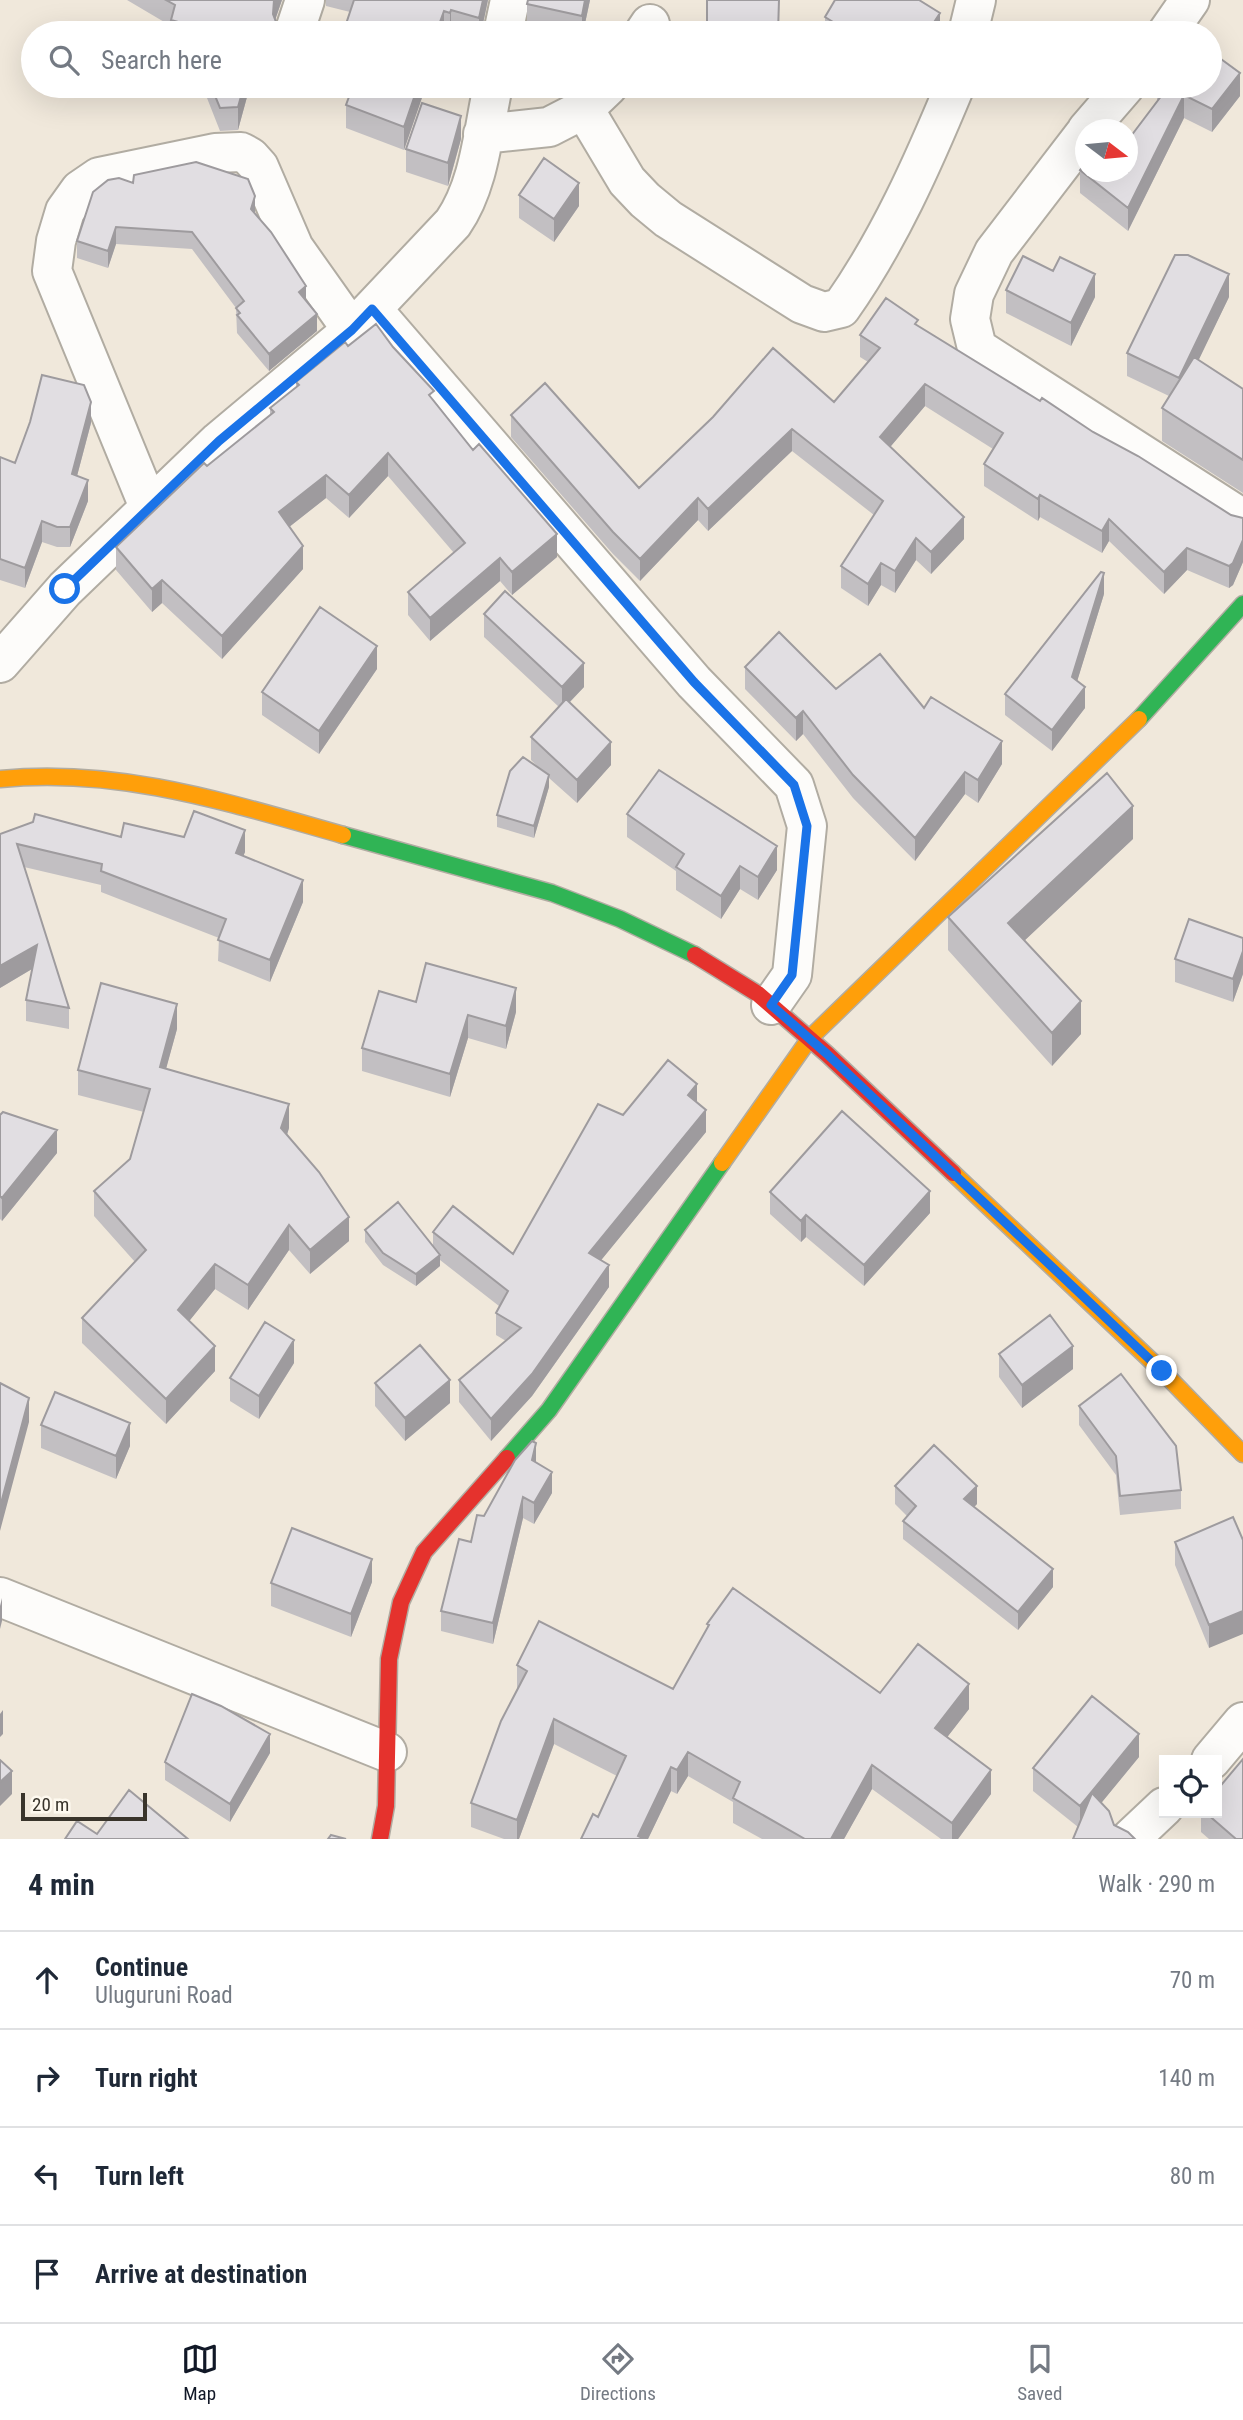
<!DOCTYPE html>
<html lang="en">
<head>
<meta charset="utf-8">
<style>
	:root { --surface:#fff; --page:#f6f6f7; --text:#1f2937; --muted:#747a83; --line:#e0e1e3; --accent:#111827 }
	body { margin:0; font-family:"Roboto Condensed",sans-serif; background:var(--page); color:var(--text) }
	.controls { position:absolute; right:21px; bottom:21px; display:grid; overflow:hidden; border-radius:0px; box-shadow:0 7px 28px #0002 }
	.controls button { width:63px; height:63px; display:grid; place-items:center; padding:0; border:0; border-bottom:2px solid var(--line); background:var(--surface); color:var(--text); font:35px sans-serif }
	.compass { position:absolute; left:1075px; top:119px; width:63px; height:63px; border-radius:50%; background:var(--surface); box-shadow:0 7px 28px #0002; rotate:106deg }
	.scale { position:absolute; left:21px; bottom:18px; width:126px; box-sizing:border-box; padding-left:7px; border:4px solid #39342b; border-top:0; font-size:19px; line-height:24px; white-space:nowrap; color:#39342b; -webkit-text-stroke:5px #fef9ef; paint-order:stroke }
	.stop { position:absolute; width:21px; height:21px; margin:-16px; border:5px solid #1a73e8; border-radius:50%; background:#fff }
	.stop.end { background:#1a73e8; border-color:#fff; box-shadow:0 2px 7px #0008 }
	.list { margin:0; padding:0; list-style:none }
	h2 { display:flex; justify-content:space-between; align-items:center; height:91px; margin:0; padding:0 28px; font-size:30px }
	h2 small { font-size:23px; font-weight:400; color:var(--muted) }
	.list li { display:grid; grid-template-columns:46px 1fr auto; gap:21px; align-items:center; box-sizing:border-box; height:98px; padding:0 28px; border-top:2px solid var(--line) }
	.list b { display:block; font-size:26px; white-space:nowrap }
	.list p { margin:0; font-size:23px; white-space:nowrap; color:var(--muted) }
	.list em { font-size:23px; font-style:normal; color:var(--muted) }
	.icon { flex:none; width:38px; height:38px; fill:none; stroke:currentColor; stroke-width:2; stroke-linecap:round; stroke-linejoin:round }
	.map { position:relative; flex:none; width:1243px; height:1839px; overflow:hidden }
	.search { position:absolute; background:var(--surface); box-shadow:0 7px 28px #0002; left:21px; right:21px; top:21px; height:77px; display:flex; align-items:center; gap:18px; box-sizing:border-box; padding:0 24px; border-radius:38px; color:var(--muted); font-size:26px }
	.sheet { height:483px; background:var(--surface) }
	nav { display:flex; justify-content:space-around; align-items:center; box-sizing:border-box; height:98px; border-top:2px solid var(--line); background:var(--surface); font-size:19px; color:var(--muted) }
	nav a { display:grid; justify-items:center; gap:4px }
	nav .on { color:var(--accent) }
	.map>svg:first-child { display:block }
</style>
</head>
<body>
<div class="map">
<svg width="1243" height="1839" viewBox="0 0 1243 1839">
	<rect width="100%" height="100%" fill="#f0e8db"/>
	<g fill="none" stroke-linecap="round" stroke-linejoin="round">
		<!-- street casing -->
		<g stroke="#b1aca2" stroke-width="42">
			<path id="street" d="M294,33L305,0
				M503,33L510,0
				M644,33L650,24
				M968,33L976,0
				M1167,33L1190,0
				M584,109L627,181L645,200L668,219L802,304L824,312L841,308C889,240 923,163 955,86
				M1087,130L1125,86
				M1086,132L994,252L974,294L970,319L977,348L1243,519
				M483,134L549,127L584,109L608,86
				M372,309L694,682L794,785L807,826L792,975L771,1005
				M149,507L52,271L56,241L65,211L80,190L99,177L215,153L241,152L250,157L259,167L294,248L352,330
				M0,663L65,589L219,441L352,330L453,223C480,184 483,131 493,86
				M0,1597L387,1752
				M1211,1760L1243,1722
				M1130,1839L1164,1807"/>
		</g>
		<!-- fast casing -->
		<g stroke="#b1aca2" stroke-width="19">
			<path id="fast" d="M1139,719L1243,604
				M343,835L552,893L620,919L695,955
				M507,1458L549,1410L722,1163"/>
		</g>
		<!-- slow casing -->
		<g stroke="#b1aca2" stroke-width="19">
			<path id="slow" d="M0,779C120,767 229,803 343,835
				M722,1163L810,1038L1139,719
				M953,1173L1162,1371L1243,1454"/>
		</g>
		<!-- jam casing -->
		<g stroke="#b1aca2" stroke-width="19">
			<path id="jam" d="M695,955L758,994L827,1054L953,1173
				M380,1839L386,1806L389,1659L401,1602L424,1552L507,1458"/>
		</g>
		<!-- street -->
		<use href="#street" stroke="#fdfcfa" stroke-width="38"/>
		<!-- fast -->
		<use href="#fast" stroke="#30b455" stroke-width="16"/>
		<!-- slow -->
		<use href="#slow" stroke="#ff9f0a" stroke-width="16"/>
		<!-- jam -->
		<use href="#jam" stroke="#e5322d" stroke-width="16"/>
	</g>
	<!-- wall -->
	<path fill="#c2bfc2" d="M127,0H282L275,20L276,33H171V26Z
		M326,0H488L481,33H343L350,12L326,6Z
		M590,0L583,33H555L527,27V4Z
		M825,17L940,33H825Z
		M178,86H250L238,130L220,131L207,98L178,90Z
		M348,86H426L404,150L346,128V105L352,87Z
		M898,86H909L906,91Z
		M1157,86H1210L1240,96L1212,132L1184,118L1128,231L1080,193V170L1128,172L1157,102Z
		M461,139L448,186L406,172V149Z
		M133,183L255,214L306,301L317,331L269,371L237,333L236,308L192,249L116,244L108,268L77,258V241Z
		M519,195L579,206L554,242L519,218Z
		M1006,290L1095,297L1071,346L1006,313Z
		M1229,297L1198,360L1243,389V493L1162,441V408L1169,396L1127,376V353Z
		M918,326L1040,401L1093,432L1231,515L1243,518V562L1233,585L1229,588L1187,570L1164,594L1109,541L1102,553L1040,517L1038,521L984,486V464L993,449L925,406L890,447L964,539L931,574L916,560L895,593L881,585L868,606L841,588V566L874,515L792,451L708,531L698,520L640,581L613,554L511,437V415L639,488L834,402L868,362L860,357V335Z
		M348,346L434,400L557,557L512,595L500,581L430,641L408,615V592L454,553L388,476L349,518L326,498L289,527L303,569L222,659L162,603L152,612L116,570V547L207,466L270,415V408L296,387V382Z
		M91,423L77,476L88,501L70,547H57L42,542L25,588L0,580V457L15,463Z
		M1104,594L1077,681L1085,708L1052,751L1005,715V694Z
		M484,614L584,687L570,702L611,765L577,803L549,778V787L534,838L497,827V815L540,769L531,760V737L559,707L484,637Z
		M745,667L836,689L924,708L1002,764L978,803L965,794L915,861L853,798L803,734L796,741L745,689Z
		M377,669L319,754L262,715V692Z
		M627,814L777,870L758,900L740,889L721,919L676,890V871L627,837Z
		M0,834L121,837L245,852L243,856L303,902L270,982L218,961L219,938L101,892V885L24,867L69,1008V1029L26,1021V1000L32,969L0,988Z
		M1133,839L1024,941L1081,1034L1052,1066L948,950V917Z
		M1243,938V974L1233,1002L1175,982V959Z
		M416,1002L516,1012L506,1049L468,1038L450,1097L362,1071V1048Z
		M177,1029L166,1068L289,1128L287,1135L349,1241L310,1274L289,1250L248,1310L215,1289L189,1321L215,1371L166,1424L82,1343V1318L135,1262L94,1216V1191L130,1159L144,1112L78,1095V1070Z
		M697,1103L706,1132L601,1260L609,1287L532,1396L491,1441L459,1402V1380L506,1341L496,1335V1313L499,1306L440,1260V1266L416,1286L383,1265L365,1242V1230L433,1245V1232L513,1254L623,1115Z
		M0,1115L57,1153L2,1221L0,1219Z
		M770,1192L930,1213L864,1286L806,1237L801,1242L770,1214Z
		M999,1354L1073,1369L1022,1408L999,1377Z
		M294,1363L259,1419L230,1401V1378Z
		M375,1383L450,1403L405,1441L375,1406Z
		M1079,1406L1181,1490V1509L1120,1515L1116,1475L1079,1425Z
		M41,1425L130,1446L116,1479L41,1448Z
		M536,1462L552,1493L534,1524L523,1518L493,1644L441,1631V1611L471,1542L484,1516Z
		M895,1486L977,1504L974,1507L1053,1587L1018,1630L903,1539V1521L907,1516L895,1504Z
		M1233,1517L1209,1648L1175,1565V1542Z
		M372,1582L351,1637L271,1606V1583Z
		M707,1624L880,1693L969,1709L947,1737L991,1794L958,1839H941L872,1789L844,1839H762L733,1823V1802L688,1776L677,1794L671,1791L648,1839H581L598,1817L617,1776L554,1744L519,1839H504L471,1827V1803L517,1690V1665L673,1689L707,1629Z
		M270,1753L230,1822L165,1780V1762Z
		M1139,1757L1101,1803L1114,1825L1078,1827L1033,1791V1768Z
		M1201,1813H1217L1243,1839H1209L1201,1832Z"/>
	<!-- shaded-wall -->
	<path fill="#9e9b9e" d="M274,0H282L273,26V33V3Z
		M483,0H488L481,33H479V18Z
		M585,0H590L583,33H582V16Z
		M451,10V33H450V13Z
		M444,11V33H436Z
		M940,13V33H927Z
		M1240,73V96L1212,132V109Z
		M244,86H250L238,130V107Z
		M418,86H426L404,150V127Z
		M1184,95V118L1128,231V208Z
		M461,116V139L448,186V163Z
		M579,183V206L554,242V219Z
		M255,196V213L251,209Z
		M116,227V244L108,268V251Z
		M1095,274V297L1071,346V323Z
		M1229,274V297L1179,401V378Z
		M306,286V303L299,292Z
		M317,314V331L269,371V354Z
		M925,384V406L880,459V437Z
		M91,402V423L72,495V474Z
		M792,429V451L708,531V509Z
		M388,453V476L349,518V495Z
		M326,475V498L279,535V512Z
		M88,480V501L70,547V527Z
		M1040,495V517L1038,521V499Z
		M698,498V520L640,581V559Z
		M964,517V539L931,574V552Z
		M1109,519V541L1102,553V531Z
		M42,521V542L25,588V568Z
		M557,534V557L512,595V572Z
		M916,538V560L895,593V571Z
		M1243,540V562L1233,585L1229,588V566Z
		M303,546V569L222,659V636Z
		M1187,548V570L1164,594V572Z
		M500,558V581L430,641V618Z
		M881,563V585L868,606V584Z
		M1104,573V594L1072,698V677Z
		M162,580V603L152,612V589Z
		M377,646V669L319,754V731Z
		M584,663V687L562,710V687Z
		M1085,687V708L1052,751V730Z
		M803,711V734L796,741V718Z
		M1002,741V764L978,803V780Z
		M611,742V765L577,803V780Z
		M965,772V794L915,861V838Z
		M549,775V787L534,838V826Z
		M1133,806V839L1008,956V923Z
		M245,830V852L236,874V853Z
		M777,846V870L758,900V877Z
		M740,866V889L721,919V896Z
		M303,880V902L270,982V960Z
		M37,945V966L0,988V966Z
		M1243,951V974L1233,1002V979Z
		M516,988V1012L506,1049V1026Z
		M1081,1001V1034L1052,1066V1033Z
		M177,1004V1029L160,1091V1067Z
		M468,1015V1038L450,1097V1074Z
		M697,1084V1106L688,1095Z
		M289,1104V1128L281,1153V1128Z
		M706,1110V1132L589,1275V1253Z
		M57,1130V1153L2,1221V1198Z
		M930,1191V1213L864,1286V1265Z
		M806,1215V1237L801,1242V1221Z
		M349,1217V1241L310,1274V1250Z
		M289,1225V1250L248,1310V1285Z
		M440,1255V1266L416,1286V1274Z
		M215,1264V1289L178,1335V1310Z
		M609,1265V1287L532,1396L491,1441V1419Z
		M294,1340V1363L259,1419V1396Z
		M215,1346V1371L166,1424V1399Z
		M1073,1346V1369L1022,1408V1385Z
		M450,1380V1403L405,1441V1418Z
		M29,1398V1422L0,1531V1507Z
		M130,1423V1446L116,1479V1456Z
		M536,1443V1464L532,1460Z
		M552,1472V1493L534,1524V1503Z
		M977,1486V1504L964,1517V1499Z
		M523,1497V1518L493,1644V1623Z
		M372,1559V1582L351,1637V1614Z
		M1053,1569V1587L1018,1630V1612Z
		M2,1598V1621L0,1629V1606Z
		M1243,1611V1634L1209,1648V1625Z
		M969,1684V1709L935,1753V1728Z
		M3,1710V1734L0,1737V1714Z
		M554,1719V1744L519,1839H517V1820Z
		M270,1734V1753L230,1822V1804Z
		M1139,1734V1757L1080,1829V1806Z
		M688,1752V1776L677,1794V1770Z
		M872,1765V1789L844,1839H831Z
		M671,1767V1791L648,1839H638V1836Z
		M991,1770V1794L958,1839H952V1823Z
		M12,1771V1794L0,1806V1782Z"/>
	<!-- building -->
	<path fill="#e1dee2" stroke="#9e9b9e" stroke-width="2" d="M166,0H274L273,14L276,22L273,33H187L189,25L171,20L175,5Z
		M354,0H483L479,18L451,10L450,13L444,11L436,33H343Z
		M528,0H585L582,16L527,4Z
		M707,0H779L778,33H707Z
		M835,0H919L940,13L927,33H851L825,17Z
		M1210,51L1240,73L1212,109L1184,95L1128,208L1080,170L1086,163V172H1128V140L1168,87L1165,86H1210Z
		M211,86H244L238,107L220,108Z
		M353,86H418L404,127L346,105Z
		M422,103L461,116L448,163L406,149Z
		M544,158L579,183L554,219L519,195Z
		M196,162L248,179L255,196L251,209L271,232L306,286L299,292L317,314L269,354L237,315L240,313L236,308L244,301L192,232L116,227L108,251L77,241L93,192L108,180L119,178L133,183L134,175Z
		M1175,255H1188L1229,274L1179,378L1127,353Z
		M1023,256L1053,271L1060,257L1095,274L1071,323L1006,290Z
		M886,298L918,320L915,324L1040,401L1042,398L1093,432L1138,456L1231,515L1243,518V540L1233,563L1229,566L1187,548L1164,572L1109,519L1102,531L1040,495L1038,499L984,464L1003,433L925,384L880,437L964,517L931,552L916,538L895,571L881,563L868,584L841,566L883,501L792,429L708,509L698,498L640,559L613,532L511,415L545,383L639,488L713,417L773,348L834,402L880,348L860,335Z
		M376,324L393,347L434,391L429,395L473,450L479,444L557,534L512,572L500,558L430,618L408,592L465,543L388,453L349,495L326,475L279,512L303,546L222,636L162,580L152,589L116,547L204,463L207,466L274,412L270,408L299,385L296,382L345,342L348,346Z
		M1194,357L1243,389V460L1162,408Z
		M42,375L84,385L91,402L72,474L88,480L70,527H57L42,521L25,568L0,559V457L15,463L30,422Z
		M1101,572L1104,573L1072,677L1085,687L1052,730L1005,694Z
		M505,591L584,663L562,687L484,614Z
		M320,607L377,646L319,731L262,692Z
		M779,632L836,689L880,654L924,708L931,697L1002,741L978,780L965,772L915,838L853,775L803,711L796,718L745,667Z
		M566,699L611,742L577,780L531,737Z
		M523,757L549,775L534,826L497,815L510,771Z
		M659,770L777,846L758,877L740,866L721,896L676,867L684,854L627,814Z
		M1107,773L1133,806L1008,923L1081,1001L1052,1033L948,917Z
		M194,811L245,830L236,853L303,880L270,960L218,940L226,919L101,871L102,864L17,844L69,1008L26,1000L37,945L0,966V834L33,822L35,814L121,837L124,823L184,837Z
		M1189,919L1243,938V951L1233,979L1175,959Z
		M426,963L516,988L506,1026L468,1015L450,1074L362,1048L379,991L416,1002Z
		M101,983L177,1004L160,1067L289,1104L281,1128L319,1172L349,1217L310,1250L289,1225L248,1285L215,1264L178,1310L215,1346L166,1399L82,1318L146,1250L94,1191L130,1159L150,1089L78,1070Z
		M668,1060L697,1084L688,1095L706,1110L589,1253L609,1265L532,1374L491,1419L459,1380L521,1328L496,1313L508,1291L433,1232L453,1206L513,1254L598,1104L623,1115Z
		M842,1111L930,1191L864,1265L806,1215L801,1221L770,1192Z
		M3,1112L57,1130L2,1198L0,1196V1115Z
		M398,1202L440,1255L416,1274L383,1253L365,1230Z
		M1050,1315L1073,1346L1022,1385L999,1354Z
		M265,1322L294,1340L259,1396L230,1378Z
		M420,1345L450,1380L405,1418L375,1383Z
		M1121,1374L1176,1446L1181,1490L1120,1496L1116,1456L1079,1406Z
		M0,1383L29,1398L0,1507Z
		M55,1392L130,1423L116,1456L41,1425Z
		M532,1441L536,1443L532,1460L552,1472L534,1503L523,1497L493,1623L441,1611L459,1539L471,1542L477,1515L484,1516L515,1460Z
		M934,1445L977,1486L964,1499L1053,1569L1018,1612L903,1521L916,1506L895,1486Z
		M1233,1517L1243,1540V1611L1209,1625L1175,1542Z
		M292,1528L372,1559L351,1614L271,1583Z
		M733,1588L880,1693L918,1644L969,1684L935,1728L991,1770L952,1823L872,1765L831,1839H805L733,1798L740,1782L688,1752L677,1770L671,1767L638,1836L645,1839H581L593,1814L598,1817L626,1756L554,1719L517,1820L471,1803L501,1721L527,1671L517,1665L539,1621L673,1689L709,1625L707,1624Z
		M192,1694L221,1706L270,1734L230,1804L165,1762Z
		M1092,1696L1139,1734L1080,1806L1033,1768Z
		M1243,1759V1839H1236L1206,1813H1217V1790Z
		M0,1760L12,1771L0,1782Z
		M129,1790L188,1839H65L77,1821L97,1834Z
		M1092,1793L1109,1811L1114,1825L1128,1832L1135,1839H1073Z
		M331,1835L346,1839H328Z"/>
	<g fill="none" stroke-linecap="round" stroke-linejoin="round">
		<!-- route -->
		<path stroke="#1a73e8" stroke-width="9" d="M65,589L219,441L352,330L372,309L694,682L794,785L807,826L792,975L771,1005L827,1054L1162,1371"/>
	</g>
</svg>
<div class="controls">
<button><svg class="icon" aria-label="locate" viewBox="0 0 24 24"><circle cx="12" cy="12" r="6"/><path d="M12 2v4M12 18v4M2 12h4M18 12h4"/></svg></button>
</div>
<svg class="compass" viewBox="-18 -18 36 36"><path d="M0-13l5 13h-10z" fill="#e53935"/><path d="M0 13l5-13h-10z" fill="#747a83"/></svg>
<div class="scale">20 m</div>
<div class="stop" style="left:65px;top:589px"></div>
<div class="stop end" style="left:1162px;top:1371px"></div>
<div class="search"><svg class="icon" aria-label="search" viewBox="0 0 24 24"><circle cx="10" cy="10" r="6"/><path d="M15 15l6 6"/></svg>Search here</div>
</div>
<section class="sheet">
<h2>4 min<small>Walk · 290 m</small></h2>
<ul class="list">
<li><svg class="icon" aria-label="ahead" viewBox="0 0 24 24"><path d="M12 20V5M6 11l6-6 6 6"/></svg><div><b>Continue</b><p>Uluguruni Road</p></div><em>70 m</em></li>
<li><svg class="icon" aria-label="right" viewBox="0 0 24 24"><path d="M7 20v-9h11M14 6l5 5-5 5"/></svg><div><b>Turn right</b></div><em>140 m</em></li>
<li><svg class="icon" aria-label="left" viewBox="0 0 24 24"><path d="M17 20v-9H6M10 6l-5 5 5 5"/></svg><div><b>Turn left</b></div><em>80 m</em></li>
<li><svg class="icon" aria-label="arrive" viewBox="0 0 24 24"><path d="M6 21V4h12l-3 4 3 4H6"/></svg><div><b>Arrive at destination</b></div></li>
</ul>
</section>
<nav>
<a class="on"><svg class="icon" aria-label="map" viewBox="0 0 24 24"><path d="M3 6l6-2 6 2 6-2v14l-6 2-6-2-6 2zM9 4v14M15 6v14"/></svg>Map</a>
<a><svg class="icon" aria-label="directions" viewBox="0 0 24 24"><path d="M12 3l9 9-9 9-9-9zM9 14v-3h6M13 9l2 2-2 2"/></svg>Directions</a>
<a><svg class="icon" aria-label="saved" viewBox="0 0 24 24"><path d="M7 4h10v16l-5-4-5 4z"/></svg>Saved</a>
</nav>
</body>
</html>
